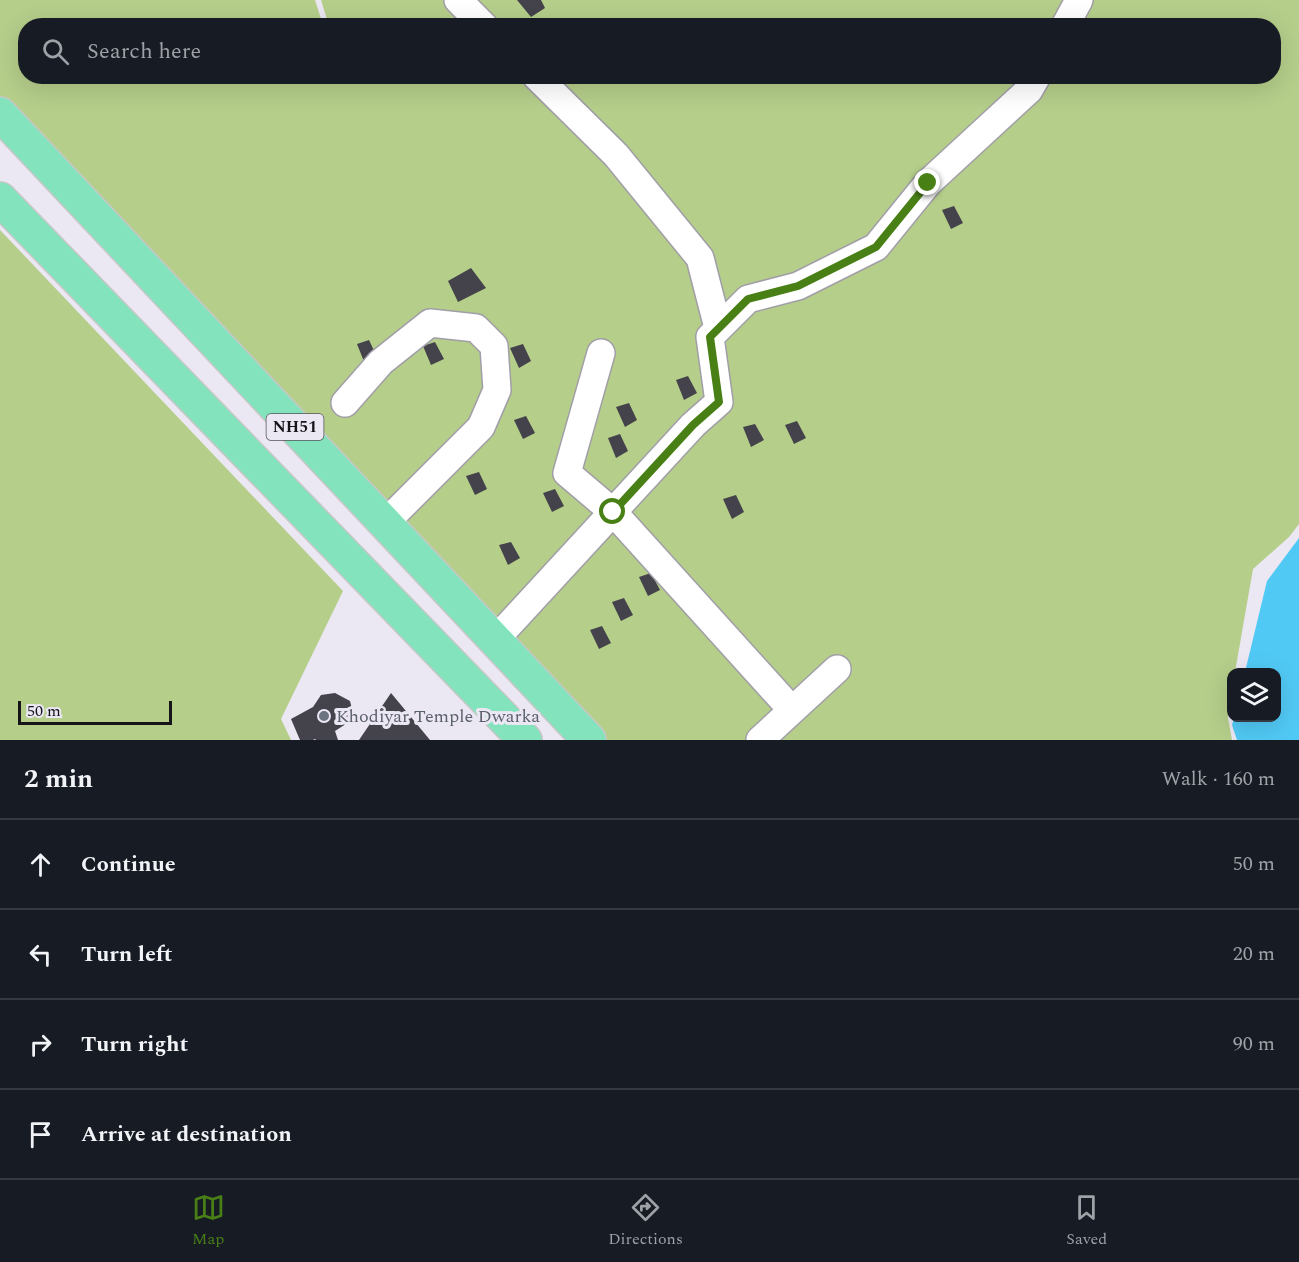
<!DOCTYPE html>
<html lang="en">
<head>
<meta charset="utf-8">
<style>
	:root { --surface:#171b24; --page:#242831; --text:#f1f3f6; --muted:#9ea1a6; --line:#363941; --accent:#498016 }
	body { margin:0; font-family:Spectral,serif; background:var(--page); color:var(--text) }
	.controls { position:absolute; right:18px; bottom:18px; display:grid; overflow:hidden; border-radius:12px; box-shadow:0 6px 24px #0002 }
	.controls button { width:54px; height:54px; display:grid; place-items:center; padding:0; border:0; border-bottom:2px solid var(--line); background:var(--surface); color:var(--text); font:30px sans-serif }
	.scale { position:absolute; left:18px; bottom:15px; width:154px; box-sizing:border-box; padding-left:6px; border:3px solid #151418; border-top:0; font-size:16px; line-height:21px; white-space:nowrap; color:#151418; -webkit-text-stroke:4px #ebe7f3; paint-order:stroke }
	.stop { position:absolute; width:18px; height:18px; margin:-14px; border:4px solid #498016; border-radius:50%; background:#fff }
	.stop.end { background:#498016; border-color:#fff; box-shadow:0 2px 6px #0008 }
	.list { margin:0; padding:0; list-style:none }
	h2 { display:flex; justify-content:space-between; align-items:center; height:78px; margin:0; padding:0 24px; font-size:26px }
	h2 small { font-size:20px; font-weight:400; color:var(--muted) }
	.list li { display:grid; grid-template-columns:39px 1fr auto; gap:18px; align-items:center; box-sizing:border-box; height:90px; padding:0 24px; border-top:2px solid var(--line) }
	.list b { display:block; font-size:22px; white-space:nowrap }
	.list em { font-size:20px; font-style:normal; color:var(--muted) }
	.icon { flex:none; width:33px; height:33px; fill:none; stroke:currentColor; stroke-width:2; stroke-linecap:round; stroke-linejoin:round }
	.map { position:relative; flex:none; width:1299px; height:740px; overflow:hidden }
	.search { position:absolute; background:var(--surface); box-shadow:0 6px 24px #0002; left:18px; right:18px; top:18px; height:66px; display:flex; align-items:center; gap:15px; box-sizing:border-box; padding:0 21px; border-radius:24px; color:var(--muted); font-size:22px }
	.sheet { height:438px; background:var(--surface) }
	nav { display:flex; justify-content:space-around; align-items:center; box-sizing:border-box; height:84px; border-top:2px solid var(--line); background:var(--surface); font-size:16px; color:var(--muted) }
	nav a { display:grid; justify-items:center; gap:3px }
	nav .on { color:var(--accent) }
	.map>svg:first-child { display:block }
</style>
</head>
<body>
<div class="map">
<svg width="1299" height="740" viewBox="0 0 1299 740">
	<rect width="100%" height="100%" fill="#ebe7f3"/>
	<!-- green -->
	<path fill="#b5ce8a" d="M0,0H315L323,25L26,26V76H1274V26H329L321,0H1299V524L1289,537L1253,569L1235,672H1232L1231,695L1228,718L1232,740H589L0,110Z
		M0,230L343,591L281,719L291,740H0Z"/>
	<!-- water -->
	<path fill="#51c9f5" d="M1299,538V740H1237L1232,725L1234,718H1276V672H1245L1267,581Z"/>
	<!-- building -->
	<path fill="#44424a" d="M517,0H541L545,8L531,17Z
		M954,206L963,223L951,229L942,210Z
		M471,268L486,288L458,302L448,281Z
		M369,340L377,357L365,364L357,344Z
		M435,342L444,359L431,365L423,346Z
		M523,344L531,361L519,368L510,348Z
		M688,376L697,393L684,400L676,380Z
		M629,403L637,420L625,427L616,407Z
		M526,416L535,433L523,439L514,420Z
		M797,421L806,438L794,444L785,425Z
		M755,424L764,440L751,447L743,427Z
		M620,434L628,451L616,458L608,438Z
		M479,472L487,489L475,495L466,476Z
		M555,489L564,506L552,512L543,493Z
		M736,495L744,512L732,519L723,499Z
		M511,542L520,558L508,565L499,545Z
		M651,573L660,590L648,596L639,577Z
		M624,598L633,615L621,621L612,602Z
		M602,626L611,643L599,649L590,630Z
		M335,693L350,701L353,713L349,722L335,731L338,740H316L315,739L313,740H300L291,719L313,707L321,695Z
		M391,693L430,740H359Z"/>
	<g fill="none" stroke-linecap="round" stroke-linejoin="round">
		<!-- minor casing -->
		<g stroke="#a19ea8" stroke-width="30">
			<path id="minor" d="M458,0L484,26
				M1065,26L1079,0
				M536,76L616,155L700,258L718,328
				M601,353L567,473L613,512L792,710
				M345,403L381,362L430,323L476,328L494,346L497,390L481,427L385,523
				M495,640L693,425L719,402L710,337L748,299L798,286L876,247L928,183L1029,90L1037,76
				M760,740L837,669"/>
		</g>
		<!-- highway casing -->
		<g stroke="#c7c7c8" stroke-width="36">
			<path id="highway" d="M0,114L589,740
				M0,199L525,740"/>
		</g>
		<!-- minor -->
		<use href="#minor" stroke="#fff" stroke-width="27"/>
		<!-- highway -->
		<use href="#highway" stroke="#83e3bc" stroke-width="33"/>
	</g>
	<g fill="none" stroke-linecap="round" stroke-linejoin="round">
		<!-- route -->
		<path stroke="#498016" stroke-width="8" d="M613,512L693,425L719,402L710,337L748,299L798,286L876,247L928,183"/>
	</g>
	<!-- markers -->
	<circle fill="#6b7280" stroke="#ebe7f3" stroke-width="2" cx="324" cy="716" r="6"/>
	<g text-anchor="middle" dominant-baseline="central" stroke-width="6" stroke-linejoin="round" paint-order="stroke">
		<!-- shield labels -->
		<rect fill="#ebe7f3" stroke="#55535a" stroke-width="1.5" x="266.5" y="414" width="57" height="26" rx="4.5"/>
		<g font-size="16" font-weight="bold" fill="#151418">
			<text x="295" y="427">NH51</text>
		</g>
		<!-- worship labels -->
		<g font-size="18" fill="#5b616d" stroke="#ebe7f3" text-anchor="start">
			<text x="336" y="716">Khodiyar Temple Dwarka</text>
		</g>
	</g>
</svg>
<div class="controls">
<button><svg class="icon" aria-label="layers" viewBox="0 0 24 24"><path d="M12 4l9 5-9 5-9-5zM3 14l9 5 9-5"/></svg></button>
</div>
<div class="scale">50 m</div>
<div class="stop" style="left:613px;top:512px"></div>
<div class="stop end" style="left:928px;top:183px"></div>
<div class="search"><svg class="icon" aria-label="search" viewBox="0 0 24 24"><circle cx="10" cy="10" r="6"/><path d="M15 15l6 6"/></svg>Search here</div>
</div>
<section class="sheet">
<h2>2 min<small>Walk · 160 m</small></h2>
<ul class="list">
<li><svg class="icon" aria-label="ahead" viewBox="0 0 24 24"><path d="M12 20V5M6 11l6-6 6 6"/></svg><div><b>Continue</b></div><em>50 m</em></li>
<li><svg class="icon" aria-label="left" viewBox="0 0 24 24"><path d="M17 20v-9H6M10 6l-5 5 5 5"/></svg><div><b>Turn left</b></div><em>20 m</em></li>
<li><svg class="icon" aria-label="right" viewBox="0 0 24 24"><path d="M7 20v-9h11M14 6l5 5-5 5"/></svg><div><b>Turn right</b></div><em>90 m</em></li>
<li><svg class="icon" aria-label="arrive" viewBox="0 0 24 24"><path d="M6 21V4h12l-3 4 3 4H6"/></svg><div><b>Arrive at destination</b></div></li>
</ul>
</section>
<nav>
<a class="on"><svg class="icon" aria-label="map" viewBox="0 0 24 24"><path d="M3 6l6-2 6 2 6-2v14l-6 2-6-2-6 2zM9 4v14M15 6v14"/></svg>Map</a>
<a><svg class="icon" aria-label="directions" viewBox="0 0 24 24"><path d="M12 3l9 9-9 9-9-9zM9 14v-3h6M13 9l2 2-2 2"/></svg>Directions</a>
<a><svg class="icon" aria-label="saved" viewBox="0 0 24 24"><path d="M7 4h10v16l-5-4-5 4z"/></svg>Saved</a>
</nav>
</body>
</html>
